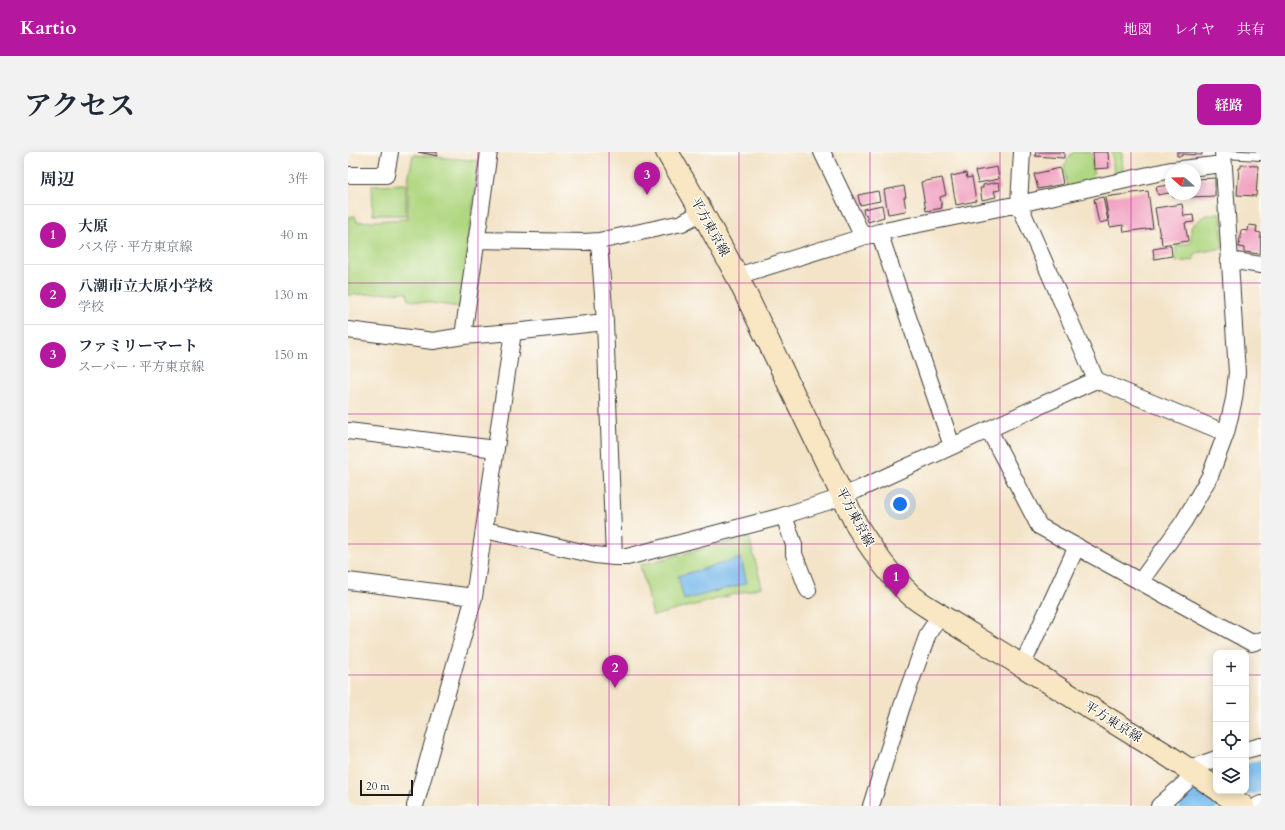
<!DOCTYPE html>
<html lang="ja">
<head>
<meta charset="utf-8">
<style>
	:root { --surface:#fff; --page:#f2f2f3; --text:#1f2937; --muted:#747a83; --line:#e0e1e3; --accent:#b5179e }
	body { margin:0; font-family:Cardo,"Noto Serif JP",serif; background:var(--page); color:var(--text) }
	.controls { position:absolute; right:12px; bottom:12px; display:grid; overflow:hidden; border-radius:8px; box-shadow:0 2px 10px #0003 }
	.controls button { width:36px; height:36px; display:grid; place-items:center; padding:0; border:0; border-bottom:1px solid var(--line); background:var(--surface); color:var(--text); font:20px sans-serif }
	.compass { position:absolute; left:817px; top:12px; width:36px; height:36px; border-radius:50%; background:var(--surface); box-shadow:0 2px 10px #0003; rotate:290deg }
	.scale { position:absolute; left:12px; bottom:10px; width:53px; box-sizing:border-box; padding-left:4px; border:2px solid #1c1c1c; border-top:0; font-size:11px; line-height:14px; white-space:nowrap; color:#1c1c1c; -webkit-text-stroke:3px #fdfcf7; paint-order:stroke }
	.you { position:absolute; left:552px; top:352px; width:14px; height:14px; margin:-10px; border:3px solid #fff; border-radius:50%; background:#1a73e8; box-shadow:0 0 0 6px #1a73e833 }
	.badge { display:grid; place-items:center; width:26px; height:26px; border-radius:50%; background:var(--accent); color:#fff; font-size:13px; font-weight:700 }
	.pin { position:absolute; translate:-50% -33px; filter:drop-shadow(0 1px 2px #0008) }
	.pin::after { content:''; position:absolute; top:21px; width:14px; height:12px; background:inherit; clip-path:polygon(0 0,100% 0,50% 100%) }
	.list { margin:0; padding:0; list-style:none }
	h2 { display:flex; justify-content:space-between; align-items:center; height:52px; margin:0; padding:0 16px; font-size:17px }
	h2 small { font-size:13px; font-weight:400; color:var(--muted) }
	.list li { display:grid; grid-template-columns:26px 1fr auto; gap:12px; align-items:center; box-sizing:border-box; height:60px; padding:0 16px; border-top:1px solid var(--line) }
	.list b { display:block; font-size:15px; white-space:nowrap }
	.list p { margin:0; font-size:13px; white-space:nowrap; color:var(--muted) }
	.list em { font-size:13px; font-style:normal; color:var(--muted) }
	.icon { flex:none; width:22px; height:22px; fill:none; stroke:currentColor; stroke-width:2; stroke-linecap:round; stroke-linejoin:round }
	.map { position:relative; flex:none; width:913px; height:654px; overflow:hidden; border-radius:8px }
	header { display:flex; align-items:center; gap:24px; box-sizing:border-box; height:56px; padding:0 20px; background:var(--accent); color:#fff }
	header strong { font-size:19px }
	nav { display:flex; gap:22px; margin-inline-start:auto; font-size:14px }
	.intro { display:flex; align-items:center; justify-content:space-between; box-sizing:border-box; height:96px; padding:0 24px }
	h1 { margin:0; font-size:28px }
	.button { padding:10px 18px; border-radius:8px; background:var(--accent); color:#fff; font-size:14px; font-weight:700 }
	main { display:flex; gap:24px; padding:0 24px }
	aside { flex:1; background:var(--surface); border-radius:8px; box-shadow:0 2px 10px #0003 }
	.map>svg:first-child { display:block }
</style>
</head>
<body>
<header>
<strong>Kartio</strong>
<nav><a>地図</a><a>レイヤ</a><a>共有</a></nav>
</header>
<div class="intro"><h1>アクセス</h1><a class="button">経路</a></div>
<main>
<aside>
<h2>周辺<small>3件</small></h2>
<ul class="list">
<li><span class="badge">1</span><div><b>大原</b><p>バス停 · 平方東京線</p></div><em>40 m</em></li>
<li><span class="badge">2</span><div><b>八潮市立大原小学校</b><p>学校</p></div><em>130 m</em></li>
<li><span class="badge">3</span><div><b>ファミリーマート</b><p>スーパー · 平方東京線</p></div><em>150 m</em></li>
</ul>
</aside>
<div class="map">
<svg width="913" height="654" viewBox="0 0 913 654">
	<rect width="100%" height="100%" fill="#fdfcf7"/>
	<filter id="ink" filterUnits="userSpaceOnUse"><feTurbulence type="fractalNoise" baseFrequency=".025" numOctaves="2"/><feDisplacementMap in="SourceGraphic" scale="8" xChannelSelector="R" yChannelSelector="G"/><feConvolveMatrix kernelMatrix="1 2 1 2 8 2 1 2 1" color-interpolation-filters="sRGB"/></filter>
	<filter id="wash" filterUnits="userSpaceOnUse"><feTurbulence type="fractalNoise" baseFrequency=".012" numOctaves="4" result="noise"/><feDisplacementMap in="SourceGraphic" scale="16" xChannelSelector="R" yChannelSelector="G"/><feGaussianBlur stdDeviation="0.9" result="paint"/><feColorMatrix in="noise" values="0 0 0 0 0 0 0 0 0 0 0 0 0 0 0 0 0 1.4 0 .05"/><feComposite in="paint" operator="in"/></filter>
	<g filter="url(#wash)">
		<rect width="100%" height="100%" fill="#f3e3c7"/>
		<!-- green -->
		<path fill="#b0d782" stroke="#667a4f" d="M725,0H743L746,29L719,35L716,14Z
			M764,0H774L775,23L766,25Z
			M65,3L131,9L112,155L61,148L59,140L0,143V65L7,64L9,70L60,67V27Z
			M58,32V63H25L24,33Z
			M873,60L875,96L848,101L845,108L828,110V94L843,91V75L856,64Z
			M401,385L414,435L305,464L292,413Z"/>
		<!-- water -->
		<path fill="#74b8ea" stroke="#486a83" d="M393,406L399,431L336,448L330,424Z"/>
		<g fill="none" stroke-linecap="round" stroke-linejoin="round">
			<!-- river -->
			<path stroke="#74b8ea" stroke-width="32" d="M898,627L913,624
				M847,654L861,641L868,638"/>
		</g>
		<g id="blocks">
			<!-- building -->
			<path fill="#f19fbf" d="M70,0H89V4Z
				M688,0H716V6L687,4Z
				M745,0H760L761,16L746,17Z
				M829,0H854V3L834,2V4H829Z
				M893,13L910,14L908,44L889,43L891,16H893Z
				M649,15L651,27L630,31L627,19Z
				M712,16L715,32L690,37L686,22Z
				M618,21L619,26L624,25L628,49L608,53L603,24Z
				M594,26L598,43L592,45L594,56L578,59L573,30Z
				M867,26V44L841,45V42H847V27Z
				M651,30L652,38L646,39L648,45L634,48L632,36H635V33Z
				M820,33L821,41L810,43L808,35Z
				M556,34L558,45H556L558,59L540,62L536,38Z
				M530,39L532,49L512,53L510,43Z
				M800,39L805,76L776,80L775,73L762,75L757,45Z
				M824,42H837V43L825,45Z
				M755,45L760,69L751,71L746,47Z
				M834,52L836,64L845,63L846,70L837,71L840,89L814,93L813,84L812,85L807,56Z
				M534,53L536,65L520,70L518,62L516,63L515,57Z
				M901,73L909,74L908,80L913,81L912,102L896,100V96L891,95L893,78L900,79Z
				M823,94L824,104L806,107L805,97Z"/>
		</g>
	</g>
	<g filter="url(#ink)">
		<use href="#blocks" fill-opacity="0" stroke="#3c3a36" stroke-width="1"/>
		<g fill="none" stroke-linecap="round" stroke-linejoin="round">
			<!-- service casing -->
			<g stroke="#3c3a36" stroke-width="10">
				<path id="service" d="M875,2L913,4"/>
			</g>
			<!-- minor casing -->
			<g stroke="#3c3a36" stroke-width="18">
				<path id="minor" d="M474,0L515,85
					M674,0L671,52L748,228
					M825,18L875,12
					M0,23H38L42,0
					M531,80L604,294
					M128,88L235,90L251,89
					M881,108L913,113
					M389,124L531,80L671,52L823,18
					M0,178L85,189L115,184L165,180L257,170
					M115,184L141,0
					M641,278L691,374L904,491L913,488
					M0,279L148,297
					M436,364L446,393V402L460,438
					M137,378L247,403L266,405H279L431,365L482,349L509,338L748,228L878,281
					M266,405L257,170L251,89L334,71L354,60
					M0,429L126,445
					M792,430L836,369L862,324L878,281L886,247L889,221L875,0
					M674,514L729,394
					M898,598L913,594
					M842,618L854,612L868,607
					M67,654L126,445L165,180
					M523,654L554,554L580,482L592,463
					M811,654L836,632L846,621
					M909,654L913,652"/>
			</g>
			<!-- secondary casing -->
			<g stroke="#3c3a36" stroke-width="24">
				<path id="secondary" d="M319,0L354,60L389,124L509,374C525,399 541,423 564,444C572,451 583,457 592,463L822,605L868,636
					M872,639L895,654"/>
			</g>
			<!-- service -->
			<use href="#service" stroke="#fff" stroke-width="8"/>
			<!-- minor -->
			<use href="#minor" stroke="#fff" stroke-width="16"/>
			<!-- secondary -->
			<use href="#secondary" stroke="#f9e7c3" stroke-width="22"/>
		</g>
	</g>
	<!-- grid -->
	<path fill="none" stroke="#b5179e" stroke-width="1" stroke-opacity="0.55" d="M130,0V654M261,0V654M391,0V654M522,0V654M652,0V654M783,0V654M0,131H913M0,262H913M0,392H913M0,523H868M898,523H913"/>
	<g text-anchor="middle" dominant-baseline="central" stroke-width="3" stroke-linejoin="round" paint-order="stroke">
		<!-- street labels -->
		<g font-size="13" fill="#1c1c1c" stroke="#fdfcf7">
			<text transform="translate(362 75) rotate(61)">平方東京線</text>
			<text transform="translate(507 365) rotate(62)">平方東京線</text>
			<text transform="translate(765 570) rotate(32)">平方東京線</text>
		</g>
	</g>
</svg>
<div class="controls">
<button>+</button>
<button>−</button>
<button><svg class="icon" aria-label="locate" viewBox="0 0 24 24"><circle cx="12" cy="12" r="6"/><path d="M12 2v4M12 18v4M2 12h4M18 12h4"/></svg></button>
<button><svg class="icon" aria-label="layers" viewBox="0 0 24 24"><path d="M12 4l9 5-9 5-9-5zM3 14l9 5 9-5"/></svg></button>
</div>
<svg class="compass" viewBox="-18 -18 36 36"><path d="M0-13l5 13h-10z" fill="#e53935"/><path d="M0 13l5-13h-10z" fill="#747a83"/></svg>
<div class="scale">20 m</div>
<div class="you"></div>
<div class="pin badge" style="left:548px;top:445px">1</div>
<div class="pin badge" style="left:267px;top:536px">2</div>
<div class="pin badge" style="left:299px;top:43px">3</div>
</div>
</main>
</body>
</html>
